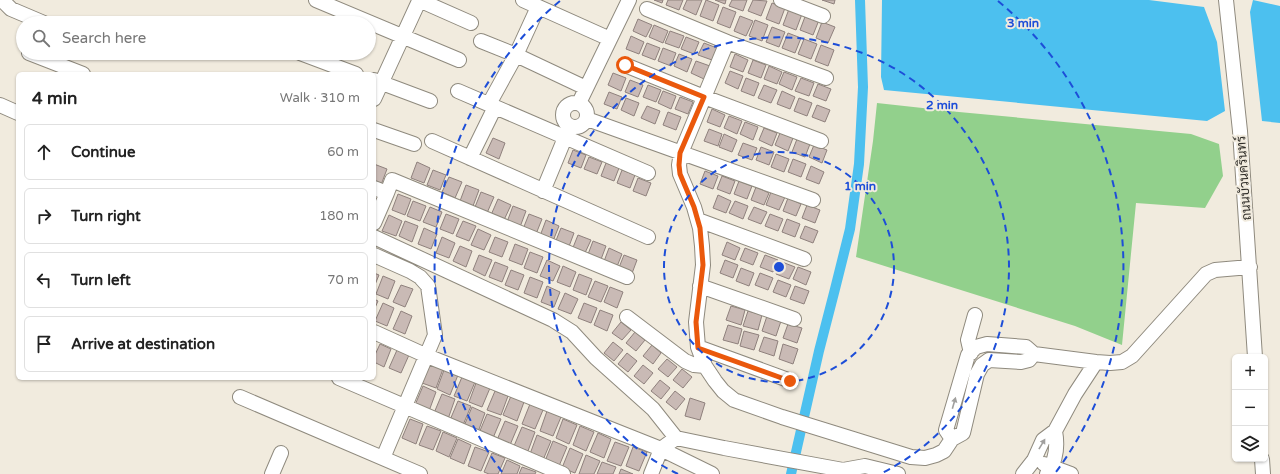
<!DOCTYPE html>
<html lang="en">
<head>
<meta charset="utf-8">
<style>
	:root { --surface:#fff; --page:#f6f6f6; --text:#222; --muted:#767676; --line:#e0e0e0 }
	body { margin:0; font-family:"Varela Round",Sarabun,sans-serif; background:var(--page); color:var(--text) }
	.controls { position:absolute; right:12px; bottom:12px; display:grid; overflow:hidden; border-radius:6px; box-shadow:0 1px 3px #0004 }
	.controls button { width:36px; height:36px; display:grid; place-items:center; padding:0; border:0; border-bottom:1px solid var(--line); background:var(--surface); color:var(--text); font:20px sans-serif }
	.stop { position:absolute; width:12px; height:12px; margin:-9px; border:3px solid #ea580c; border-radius:50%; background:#fff }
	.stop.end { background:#ea580c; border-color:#fff; box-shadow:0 1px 4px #0008 }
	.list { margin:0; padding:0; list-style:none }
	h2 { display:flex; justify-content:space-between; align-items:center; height:52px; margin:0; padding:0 16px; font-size:17px }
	h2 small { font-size:13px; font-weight:400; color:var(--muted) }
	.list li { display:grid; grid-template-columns:26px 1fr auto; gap:12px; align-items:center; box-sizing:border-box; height:56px; margin:0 8px 8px; padding:0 8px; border:1px solid var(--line); border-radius:6px }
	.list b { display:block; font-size:15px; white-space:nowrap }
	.list em { font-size:13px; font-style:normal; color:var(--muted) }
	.icon { flex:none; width:22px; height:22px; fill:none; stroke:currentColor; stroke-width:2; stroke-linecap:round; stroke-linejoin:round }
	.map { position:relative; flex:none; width:1280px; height:474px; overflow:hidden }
	.search { position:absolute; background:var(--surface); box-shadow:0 1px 3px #0004; left:16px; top:16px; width:360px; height:44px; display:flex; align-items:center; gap:10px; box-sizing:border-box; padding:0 14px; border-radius:22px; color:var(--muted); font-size:15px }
	.panel { position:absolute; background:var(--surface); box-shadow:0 1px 3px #0004; left:16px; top:72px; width:360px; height:308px; border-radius:6px }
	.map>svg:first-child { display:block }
</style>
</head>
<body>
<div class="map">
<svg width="1280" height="474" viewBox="0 0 1280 474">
	<rect width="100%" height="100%" fill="#f1ebde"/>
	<!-- green -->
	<path fill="#92d08c" d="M877,103L959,112L1191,134L1219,144L1223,176L1205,208L1136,203L1122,345L1075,326L856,257L873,141Z"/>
	<!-- water -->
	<path fill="#4cc0ef" d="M882,0H1149L1204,7L1217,42L1225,111L1207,121L884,90L881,77Z
		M1253,0L1280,6V123L1262,121L1250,12Z"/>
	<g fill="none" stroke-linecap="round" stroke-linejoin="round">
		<!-- canal -->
		<path stroke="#4cc0ef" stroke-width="10" d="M791,474L819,351L835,289L850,229L859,164L863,87L860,0"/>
	</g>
	<!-- building -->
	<path fill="#c9bab5" stroke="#8f817d" d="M654,0H663L662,3Z
		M668,0H683L679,10L666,5Z
		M687,0H702L696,15L683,9Z
		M706,0L719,5L713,21L700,16Z
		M715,0H726L725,4Z
		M732,0H747L743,11L729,6Z
		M753,0L767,1L761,16L748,11Z
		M822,0H835L834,4Z
		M772,3L785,8L779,24L766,19Z
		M723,7L736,12L730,28L717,23Z
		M789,9L802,14L796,30L783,25Z
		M806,14L819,20L813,35L800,30Z
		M740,16L753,21L746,36L734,31Z
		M638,19L652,25L646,37L633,31Z
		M755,20L768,25L762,41L749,36Z
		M822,22L835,27L828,43L816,38Z
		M654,25L668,31L663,43L649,37Z
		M772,27L785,32L779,47L766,42Z
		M670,31L684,36L679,48L665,43Z
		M788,33L801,38L795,53L782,48Z
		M631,36L644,42L639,54L626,49Z
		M686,37L699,42L694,54L681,49Z
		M804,39L817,44L811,59L798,54Z
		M647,43L660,48L655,60L642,55Z
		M704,43L717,48L712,60L698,55Z
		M821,45L834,50L828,66L815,61Z
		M663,48L676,53L671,66L658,61Z
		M679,54L692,59L687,72L674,66Z
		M735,54L748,60L743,72L730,67Z
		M753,60L766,65L761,78L748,73Z
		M696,61L710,66L704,79L691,73Z
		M769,66L782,72L777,84L764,79Z
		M730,71L743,76L738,89L725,83Z
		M784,72L797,77L792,90L779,84Z
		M613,73L626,78L621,91L608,85Z
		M746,78L759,83L754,96L741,91Z
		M801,78L814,83L809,96L795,91Z
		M630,80L643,85L638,97L625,92Z
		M818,84L831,89L826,101L813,96Z
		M648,85L661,90L656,102L643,97Z
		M764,85L777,90L771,103L758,98Z
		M663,91L676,96L671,109L658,103Z
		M782,91L795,97L790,109L777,104Z
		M609,92L622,97L617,109L604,104Z
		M680,97L693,102L688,114L675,109Z
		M626,98L639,103L634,116L621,110Z
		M799,98L812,103L807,116L794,111Z
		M817,105L830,110L825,122L812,117Z
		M647,106L660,111L655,124L641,118Z
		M712,109L725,115L720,127L707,122Z
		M668,112L681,117L676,130L663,125Z
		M729,116L742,121L737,134L724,128Z
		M745,122L758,127L753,140L740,134Z
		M764,128L777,133L772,146L759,140Z
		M709,129L722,134L718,146L704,141Z
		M780,133L793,138L788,151L775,145Z
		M724,134L737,140L732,152L719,147Z
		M493,138L505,143L499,159L486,153Z
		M797,139L810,144L805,157L792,152Z
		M743,143L757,148L752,160L738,155Z
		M814,145L827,150L822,163L809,157Z
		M761,147L774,152L769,165L756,160Z
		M573,150L586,155L581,168L568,163Z
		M776,154L789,159L784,172L771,167Z
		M589,157L602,162L597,174L584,169Z
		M793,159L806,164L801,177L788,172Z
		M417,162L430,168L424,183L411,178Z
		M606,163L619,168L614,181L601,176Z
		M374,164L387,169L381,185L374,182Z
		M811,166L824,172L819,184L806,179Z
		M433,170L446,175L440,190L427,185Z
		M622,170L635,175L630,188L617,183Z
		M705,171L718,176L713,189L700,184Z
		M722,176L735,181L730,194L717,189Z
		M449,177L462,182L455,198L442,192Z
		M638,178L651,183L646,196L633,191Z
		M739,181L752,186L747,199L734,194Z
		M466,185L479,190L473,206L460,201Z
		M756,187L769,193L764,205L751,200Z
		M481,192L494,197L487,213L475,207Z
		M771,192L785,197L779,210L766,205Z
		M398,194L411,199L405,215L392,210Z
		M718,195L731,201L726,213L713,208Z
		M788,198L801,204L796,216L783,211Z
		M498,199L511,205L504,220L491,215Z
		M413,201L426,206L420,221L407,216Z
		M735,201L748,206L743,219L729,213Z
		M807,205L820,210L815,223L802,218Z
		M513,206L526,211L520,227L507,222Z
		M430,207L442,212L436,227L423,222Z
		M754,207L767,212L761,224L748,219Z
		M446,214L459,219L453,234L440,229Z
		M529,214L542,219L536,234L523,229Z
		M770,214L783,219L778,231L765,226Z
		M389,215L402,221L396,236L382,231Z
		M787,219L800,224L795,237L782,232Z
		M546,220L559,226L553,241L540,236Z
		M405,221L418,226L412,242L399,236Z
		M463,221L476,226L469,241L456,236Z
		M805,226L818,231L813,243L800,238Z
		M424,228L437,234L431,249L418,244Z
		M561,228L574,233L568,249L555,243Z
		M478,229L491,235L484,250L471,245Z
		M578,235L591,240L584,255L572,250Z
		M442,237L455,243L449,258L436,253Z
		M495,237L508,242L502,257L489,252Z
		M593,241L606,246L600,262L587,257Z
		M727,242L740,248L735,260L722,255Z
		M515,244L528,249L522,265L509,260Z
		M460,246L472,251L466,267L453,261Z
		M609,248L622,254L616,269L603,264Z
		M745,248L758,253L753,265L740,260Z
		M530,252L543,257L537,273L524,268Z
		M479,255L492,260L485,276L473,270Z
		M624,255L637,260L631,276L618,270Z
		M765,255L778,260L773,272L760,267Z
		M547,260L560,266L553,281L540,276Z
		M725,260L738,265L733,278L720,273Z
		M495,262L508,267L502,282L489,277Z
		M782,262L795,267L789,279L776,274Z
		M563,266L576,272L570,287L557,282Z
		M798,267L811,272L806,285L793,279Z
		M741,268L754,273L749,286L736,281Z
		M511,270L524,275L518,290L505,285Z
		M374,273L379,275L374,287Z
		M760,273L773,278L768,290L755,285Z
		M579,274L592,279L586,295L573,290Z
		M383,276L395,281L388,299L376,294Z
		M530,277L543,282L537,298L524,293Z
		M778,280L791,285L786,297L773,292Z
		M595,281L608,286L601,302L588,297Z
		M401,285L413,289L405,307L393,302Z
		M547,286L560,292L554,307L541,302Z
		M795,286L809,291L804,304L790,299Z
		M610,287L623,292L617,308L604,302Z
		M565,293L578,299L571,314L558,309Z
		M374,299L378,301L374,310Z
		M383,303L394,308L387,326L375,321Z
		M584,303L597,308L591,323L578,318Z
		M731,306L745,310L741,325L726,320Z
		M600,310L613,315L607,331L594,325Z
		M401,311L412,316L405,334L393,329Z
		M748,311L762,315L758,330L743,326Z
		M767,316L781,321L776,336L762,331Z
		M621,322L631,330L622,340L612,333Z
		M788,324L802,328L797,343L783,338Z
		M728,325L742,329L738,344L723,340Z
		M744,331L759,335L754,350L740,346Z
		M635,332L645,340L636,351L626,343Z
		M764,337L778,341L774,356L759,351Z
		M613,342L623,350L614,361L604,353Z
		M380,344L391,349L384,367L374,362V357Z
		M783,344L798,349L793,364L779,359Z
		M652,345L661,353L653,364L643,356Z
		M397,350L409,355L401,373L389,368Z
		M627,353L637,361L628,372L618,364Z
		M667,359L677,367L668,377L658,369Z
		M430,364L443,369L436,388L422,383Z
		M643,365L653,373L644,384L634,376Z
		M682,369L692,377L683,388L673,380Z
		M444,370L458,375L450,395L437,389Z
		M462,377L475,382L467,401L454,396Z
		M660,380L670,388L661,399L651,391Z
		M476,383L490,388L482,407L469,402Z
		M423,386L436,392L429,411L415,405Z
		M495,391L508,396L501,415L487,410Z
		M675,391L685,399L676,410L666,402Z
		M442,394L455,399L448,419L434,413Z
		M511,396L524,402L517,421L503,415Z
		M690,398L705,403L700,420L685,416Z
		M458,401L471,406L463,425L450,420Z
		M530,404L543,410L535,429L522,424Z
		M472,407L485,413L478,432L464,426Z
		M547,411L561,417L553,436L540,431Z
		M487,414L501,419L493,438L479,433Z
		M410,419L423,424L416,444L402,438Z
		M563,419L577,425L569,444L556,438Z
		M505,421L518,426L510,445L497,440Z
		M427,426L441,431L433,450L419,445Z
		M580,426L594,432L586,451L573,445Z
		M522,427L535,432L528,451L514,446Z
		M443,432L457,438L449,457L436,451Z
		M598,433L611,439L604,458L590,452Z
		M537,435L551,441L543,460L530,454Z
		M458,439L471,445L464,464L450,458Z
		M553,441L567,447L559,466L545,461Z
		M615,442L629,447L621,466L607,461Z
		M475,447L489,452L481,471L468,466Z
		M633,447L647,452L639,471L626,466Z
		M570,448L583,454L575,473L562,468Z
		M492,453L505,458L498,474H489L484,472Z
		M586,455L600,461L594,474H579Z
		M507,460L520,466L517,474H501Z
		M602,462L616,467L613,474H597Z
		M522,467L536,472L535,474H519Z
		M621,469L633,474H619Z"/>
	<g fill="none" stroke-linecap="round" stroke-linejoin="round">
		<!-- minor casing -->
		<g stroke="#8f8a7e" stroke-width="16">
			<path id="minor" d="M2,0L11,9L44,23
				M316,0L459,60
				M419,0L471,23
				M523,0L610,39
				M781,0L823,16
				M1226,0L1240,131L1255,357
				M647,9L727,42L826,78
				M481,41L516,55L586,88
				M727,42L681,153L679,165L680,174L694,207L700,228L702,246L703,265L696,322L698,347L705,366L715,381L723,391L734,400L782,417L911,457L925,458L936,455L944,451L952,439L963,433L977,374L982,365L989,360L1021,362L1029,360L1034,354
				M29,53L83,74
				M300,53L356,74
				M625,65L704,97L821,141
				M374,80L430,101
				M458,91L648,173
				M374,99L419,1
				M563 115a12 12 0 1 1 24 0a12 12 0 1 1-24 0Z
				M579,103L629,0
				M489,104L516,55L538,7
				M0,105L18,113
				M587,119L813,200
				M374,130L414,144
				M432,141L648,237
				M470,158L495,107
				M374,188L387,193L392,180L627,277
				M543,191L569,128
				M698,220L804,259
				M374,223L387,193
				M374,237L553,320L572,332L596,358L653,409L676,438
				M374,255L410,271L420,277L428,286L435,335L383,458
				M700,286L794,319
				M627,317L685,361L694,365L705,366
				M374,332L427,356L661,449L712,474
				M698,347L791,381
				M971,353L968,340L975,315
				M339,378L563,474
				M240,397L420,474
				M952,439L946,430L968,355L976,347L987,344L1026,347L1034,354L1096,362L1110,363L1122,362L1132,356L1206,274L1215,270L1250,267
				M1262,459L1263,474
				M1044,464L1071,474
				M843,470L865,466L898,474
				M272,474L281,453
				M651,474L661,449L676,438L724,448L843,470L852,474
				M1023,474L1034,460L1043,440L1055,431L1075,394L1096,362
				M1047,474C1056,461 1058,447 1055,431"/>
		</g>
		<!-- minor -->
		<use href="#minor" stroke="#fff" stroke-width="14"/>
	</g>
	<!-- one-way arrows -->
	<defs><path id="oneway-solid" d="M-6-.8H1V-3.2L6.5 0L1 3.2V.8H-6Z"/></defs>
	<g fill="#a1a09e">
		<use href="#oneway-solid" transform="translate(954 403) rotate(-74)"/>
		<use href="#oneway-solid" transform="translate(1042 444) rotate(-59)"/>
	</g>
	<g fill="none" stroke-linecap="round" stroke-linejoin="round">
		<!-- route -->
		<path stroke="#ea580c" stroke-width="5" d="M625,65L704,97L680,153L679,165L680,174L694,207L700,228L703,265L696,322L698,348L790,381"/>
	</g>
	<!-- distance rings -->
	<g fill="none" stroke="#1d4ed8" stroke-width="2" stroke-dasharray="7 5">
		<circle cx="779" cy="267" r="115"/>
		<path d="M678 474A230 230 0 1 1 880 474"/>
		<path d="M502 472A345 345 0 0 1 560 1M998 1A345 345 0 0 1 1056 472"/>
	</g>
	<g text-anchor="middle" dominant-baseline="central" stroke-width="4" stroke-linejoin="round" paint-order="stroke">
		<!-- street labels -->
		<g font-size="13" fill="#2f2d28" stroke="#f1ebde">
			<text transform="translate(1244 178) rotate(-94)">ถนนบัวนครินทร์</text>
		</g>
	</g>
	<circle cx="779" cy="267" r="6" fill="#1d4ed8" stroke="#f1ebde" stroke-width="2"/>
	<g font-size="12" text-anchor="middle" font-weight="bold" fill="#1d4ed8" stroke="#f1ebde" stroke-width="4" stroke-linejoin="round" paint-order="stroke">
		<text x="1023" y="27">3 min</text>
		<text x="942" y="109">2 min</text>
		<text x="860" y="190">1 min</text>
	</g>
</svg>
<div class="controls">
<button>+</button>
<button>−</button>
<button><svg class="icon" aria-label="layers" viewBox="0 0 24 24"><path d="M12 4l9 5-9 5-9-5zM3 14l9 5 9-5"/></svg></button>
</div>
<div class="stop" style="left:625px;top:65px"></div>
<div class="stop end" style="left:790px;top:381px"></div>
<div class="search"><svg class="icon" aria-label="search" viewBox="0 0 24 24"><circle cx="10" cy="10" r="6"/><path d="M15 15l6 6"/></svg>Search here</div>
<section class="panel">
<h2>4 min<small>Walk · 310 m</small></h2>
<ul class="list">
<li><svg class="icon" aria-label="ahead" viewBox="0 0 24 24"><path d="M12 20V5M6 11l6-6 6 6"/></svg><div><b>Continue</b></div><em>60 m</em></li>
<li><svg class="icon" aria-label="right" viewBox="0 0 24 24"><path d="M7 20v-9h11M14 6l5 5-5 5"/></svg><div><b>Turn right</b></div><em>180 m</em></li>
<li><svg class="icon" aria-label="left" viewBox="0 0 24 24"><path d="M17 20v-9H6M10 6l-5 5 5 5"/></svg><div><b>Turn left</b></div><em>70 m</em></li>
<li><svg class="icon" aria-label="arrive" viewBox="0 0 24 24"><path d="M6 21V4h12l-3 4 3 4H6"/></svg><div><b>Arrive at destination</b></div></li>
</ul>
</section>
</div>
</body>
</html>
